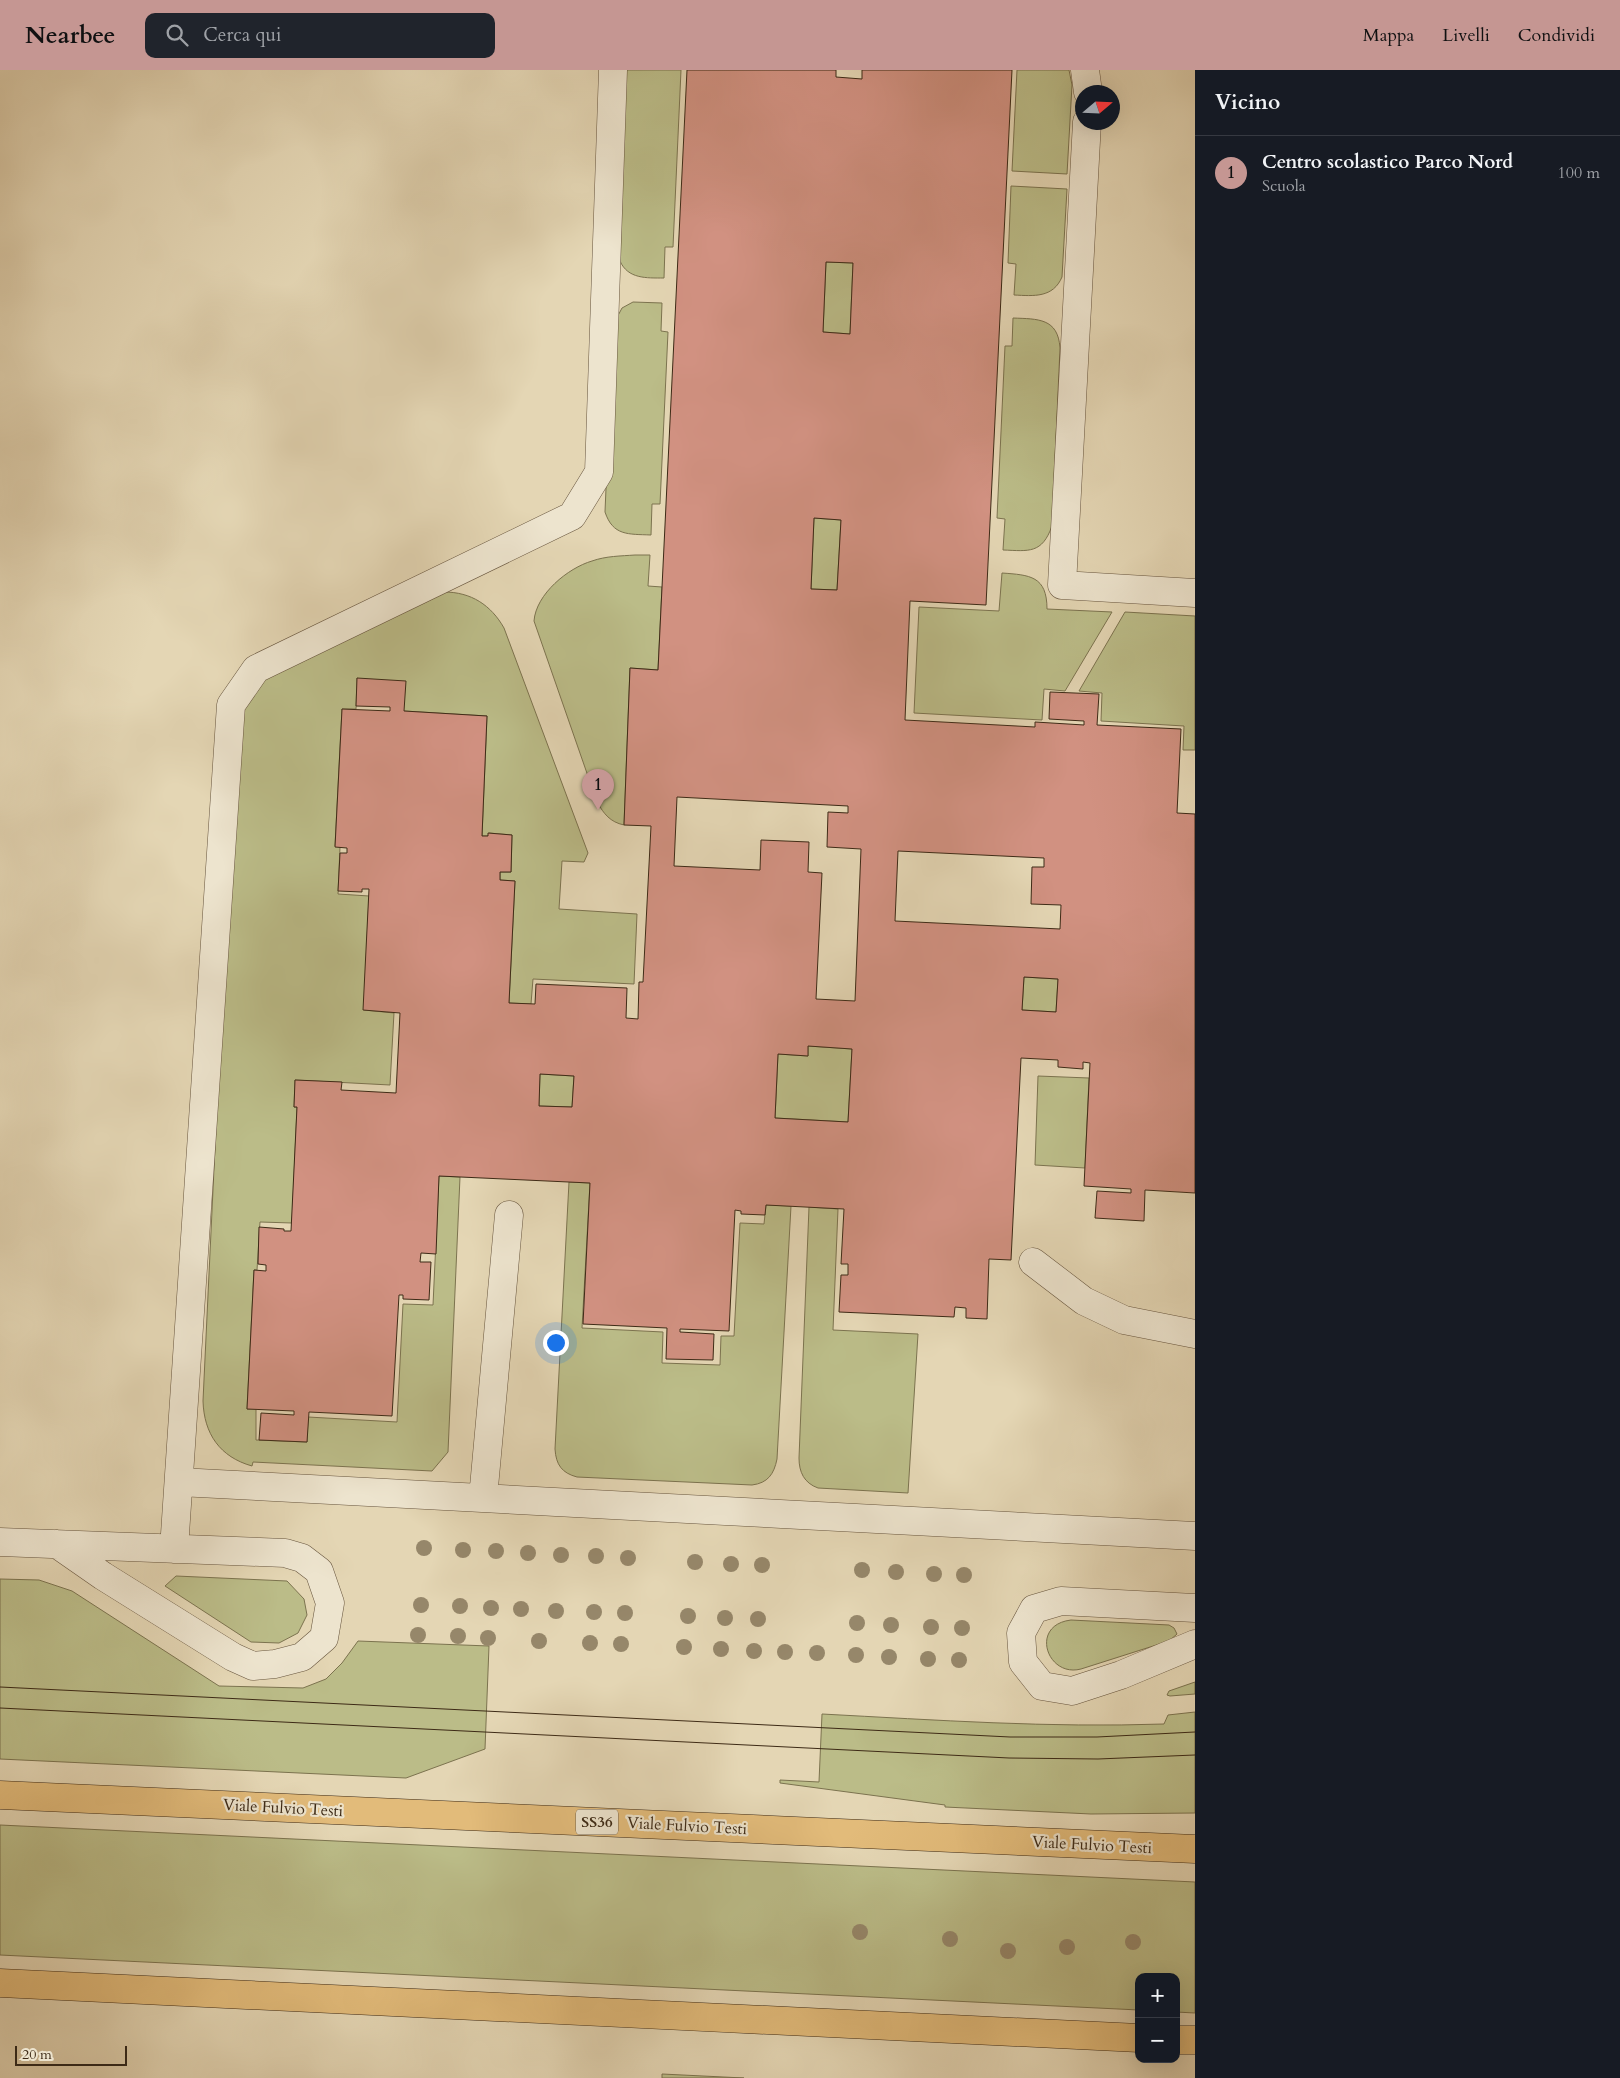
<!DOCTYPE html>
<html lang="it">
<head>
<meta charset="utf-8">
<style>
	:root { --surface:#171b24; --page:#20242c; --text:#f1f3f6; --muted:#9ea1a6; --line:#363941; --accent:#c59692 }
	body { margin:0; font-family:Cardo,serif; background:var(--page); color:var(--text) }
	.controls { position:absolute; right:15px; bottom:15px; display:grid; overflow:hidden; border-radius:10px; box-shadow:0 5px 20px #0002 }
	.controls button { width:45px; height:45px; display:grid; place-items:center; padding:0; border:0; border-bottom:1px solid var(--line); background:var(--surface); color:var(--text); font:25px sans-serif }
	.compass { position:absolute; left:1075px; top:15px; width:45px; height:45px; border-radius:50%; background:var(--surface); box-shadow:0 5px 20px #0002; rotate:71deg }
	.scale { position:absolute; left:15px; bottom:12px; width:112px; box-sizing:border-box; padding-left:5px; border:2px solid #3d2a16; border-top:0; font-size:14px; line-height:18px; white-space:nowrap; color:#3d2a16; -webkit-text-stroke:4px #ede4ce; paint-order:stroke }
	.you { position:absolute; left:555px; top:1272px; width:18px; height:18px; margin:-12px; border:4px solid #fff; border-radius:50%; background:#1a73e8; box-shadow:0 0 0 8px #1a73e833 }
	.badge { display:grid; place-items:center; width:32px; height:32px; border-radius:50%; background:var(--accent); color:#111; font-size:16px; font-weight:700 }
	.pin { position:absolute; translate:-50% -41px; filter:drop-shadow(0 1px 2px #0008) }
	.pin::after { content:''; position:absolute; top:26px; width:18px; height:15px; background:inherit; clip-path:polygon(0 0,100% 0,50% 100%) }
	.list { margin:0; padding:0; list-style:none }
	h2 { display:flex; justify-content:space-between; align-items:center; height:65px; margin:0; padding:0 20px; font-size:21px }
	h2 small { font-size:16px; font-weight:400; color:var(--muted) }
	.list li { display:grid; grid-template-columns:32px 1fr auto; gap:15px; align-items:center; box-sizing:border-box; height:75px; padding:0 20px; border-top:1px solid var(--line) }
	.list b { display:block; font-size:19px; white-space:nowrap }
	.list p { margin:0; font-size:16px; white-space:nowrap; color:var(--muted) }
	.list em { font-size:16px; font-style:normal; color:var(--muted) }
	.icon { flex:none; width:28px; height:28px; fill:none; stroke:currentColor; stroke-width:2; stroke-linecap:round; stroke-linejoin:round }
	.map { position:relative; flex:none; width:1195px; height:2008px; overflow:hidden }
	header { display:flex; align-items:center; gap:30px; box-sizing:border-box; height:70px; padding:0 25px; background:var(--accent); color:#111 }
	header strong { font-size:24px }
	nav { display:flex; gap:28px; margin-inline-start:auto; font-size:18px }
	.search { width:350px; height:45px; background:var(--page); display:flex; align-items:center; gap:12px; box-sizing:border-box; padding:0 18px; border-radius:10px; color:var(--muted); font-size:19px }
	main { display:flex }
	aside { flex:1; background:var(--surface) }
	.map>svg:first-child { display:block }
</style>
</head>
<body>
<header>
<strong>Nearbee</strong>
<div class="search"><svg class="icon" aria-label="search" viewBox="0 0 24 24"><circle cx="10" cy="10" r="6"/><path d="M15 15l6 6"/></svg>Cerca qui</div>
<nav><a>Mappa</a><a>Livelli</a><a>Condividi</a></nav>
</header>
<main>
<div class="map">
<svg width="1195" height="2008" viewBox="0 0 1195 2008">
	<rect width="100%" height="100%" fill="#e4d6b4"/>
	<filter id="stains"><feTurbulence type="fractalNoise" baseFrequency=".004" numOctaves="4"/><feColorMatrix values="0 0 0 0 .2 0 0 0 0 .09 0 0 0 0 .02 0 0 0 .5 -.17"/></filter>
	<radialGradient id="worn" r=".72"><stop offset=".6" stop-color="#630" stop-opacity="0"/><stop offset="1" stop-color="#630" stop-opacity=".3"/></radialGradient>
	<!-- green -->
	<path fill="#bbbc88" stroke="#7c734f" d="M626,0H681L673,177H665L664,208C646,208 628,209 620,191Z
		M1017,0H1069L1072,15L1067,104L1012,101Z
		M1011,116L1067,119L1062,207C1053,228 1034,226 1014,225L1016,194L1008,193Z
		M826,192L853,193L850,264L823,262Z
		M633,232L662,233L661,261L668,262L660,434H652L651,465C628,464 613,466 605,442L613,255L622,238Z
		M1013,248C1038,249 1058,248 1060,278L1052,456C1042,484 1029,481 1003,480L1005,449L997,448L1005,276H1012Z
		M814,448L841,450L837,520L811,519Z
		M635,485H650L648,516L662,517L658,600L630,598L624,755C610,752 604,744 597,732L534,551C536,524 568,498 592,491C606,486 621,486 635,485Z
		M1002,503C1030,505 1047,506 1047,539L1112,542L1065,621L1044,619L1042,650L914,643L919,537L999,541Z
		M444,522C471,522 491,535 504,558L588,783L584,792L562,791L559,839L637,844L634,914L533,909L531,934L509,933L515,811L500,810V802H511L512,765L489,763L488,766H482L487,646L404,641L357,608L356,639H342L335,776L340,777L338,824L369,826L364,940L394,943L390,1015L295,1010L294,1037H297L292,1153L260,1152L257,1200H254L247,1339H256V1370L307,1372L308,1347L397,1352L403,1234L433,1235L439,1106L460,1107L448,1382L432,1401L253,1392L252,1396C220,1387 204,1364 203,1331L235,655L238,642L265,609Z
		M1125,542L1195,546V680H1183L1184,656L1101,651L1102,623L1079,621Z
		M1024,907L1058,909L1056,942L1022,940Z
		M808,976L852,979L848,1052L775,1048L778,984L808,986Z
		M540,1004L574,1006L572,1037L539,1036Z
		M1038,1006L1089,1008L1085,1098L1035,1095Z
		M569,1112L590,1113L582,1258L663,1262L662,1293L720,1295L721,1266H734L740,1153L764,1154L766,1135L791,1136L777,1389C774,1404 768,1413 752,1415L577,1407C562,1403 556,1395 555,1379Z
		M809,1137L838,1139L833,1260L918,1264L908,1423L818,1418C804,1413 799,1402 799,1388Z
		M176,1506L287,1511L304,1529L307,1545L298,1563L279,1573L251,1572L165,1516Z
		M0,1509L39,1510L72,1521L219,1616L303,1618L326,1609L342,1593L358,1571L489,1576L485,1679L406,1708L0,1689Z
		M1071,1550L1169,1555L1174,1558L1177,1564L1169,1571L1081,1599C1047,1608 1029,1555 1071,1550Z
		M1195,1612V1624L1170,1626L1167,1625L1169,1621Z
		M1195,1642V1743L1091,1744L945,1737V1735L780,1713V1710L819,1712L822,1644C936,1650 1050,1658 1164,1654L1168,1645Z
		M0,1755L1195,1812V1943L1176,1942V1907H1139V1940L0,1885Z
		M662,2004L744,2008H662Z"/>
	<!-- building -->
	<path fill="#d19181" stroke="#3d2a16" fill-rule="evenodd" d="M687,0H836V7L862,9V0H1012L986,535L910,531L905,650L1035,657V652L1084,655V651L1049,649L1050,622L1099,624L1097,655L1181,659L1177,743L1195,744V1123L1145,1120L1144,1151L1095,1148L1097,1121L1131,1123V1119L1084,1116L1090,993L1083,992V999L1058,997V990L1021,988L1011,1190L989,1189L987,1249L966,1248V1238L955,1237L954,1247L839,1242L841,1205H848V1194H841L844,1139L766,1135L765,1145L741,1144V1141L735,1140L729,1261L680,1259V1262L714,1264L713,1290L666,1289L667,1258L583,1254L590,1113L439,1106L436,1184L421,1183L420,1192H431L429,1230L403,1229V1225H399L392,1346L309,1342L307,1372L259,1370L261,1343L294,1345V1341L247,1339L254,1200L266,1201V1195L258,1194L259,1157L284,1159V1161H291L297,1037H294L295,1010L342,1012L341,1020L396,1023L400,943L363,940L369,819H362V822L338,821L340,783H347V778L335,777L342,639L390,641V637L356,636L357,608L406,611L404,641L487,646L482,766H488V763L512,765L511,802H500V810L515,811L509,933L535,934L536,914L627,918L626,948L638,949L639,912H643L651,756L624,755L630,598L658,600ZM826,192L853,193L850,264L823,262ZM814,448L841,450L837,520L811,519ZM677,727L848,736V743L828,742L827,777L861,779L855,931L816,929L822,803L808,802L809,772L761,770L760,800L674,796ZM898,781L1044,788V797H1032L1031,834L1061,835L1060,859L895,851ZM1024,907L1058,909L1056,942L1022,940ZM808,976L852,979L848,1052L775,1048L778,984L808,986ZM540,1004L574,1006L572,1037L539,1036Z"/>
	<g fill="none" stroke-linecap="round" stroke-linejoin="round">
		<!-- minor casing -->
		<g stroke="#67553e" stroke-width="29">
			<path id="minor" d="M1085,0L1088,22
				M1087,52L1062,515L1195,523
				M1033,1192L1084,1231L1124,1250L1195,1264
				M179,1412L1195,1466
				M483,1428L509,1145
				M0,1472L285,1483L302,1488L319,1501L330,1533L324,1568L302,1587L275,1594L253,1596L233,1587L103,1506L57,1474
				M174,1479L231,635L256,599L572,446L599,402L613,0
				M1195,1538L1061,1531L1034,1539L1021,1563L1023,1592L1042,1616L1072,1621L1121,1605L1195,1574"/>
		</g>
		<!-- major casing -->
		<g stroke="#3d2a16" stroke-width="29">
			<path id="major" d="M0,1725L1195,1779
				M0,1913L1139,1968
				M1176,1970H1195"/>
		</g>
		<!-- minor -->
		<use href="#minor" stroke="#ede4ce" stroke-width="28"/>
		<!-- major -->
		<use href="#major" stroke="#e2bb7a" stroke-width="28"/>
		<!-- tram -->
		<path stroke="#3d2a16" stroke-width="1" d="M0,1617L1010,1667H1097L1195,1662
			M0,1638L1009,1688L1098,1689L1195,1685"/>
	</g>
	<!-- trees -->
	<g fill="#96876a">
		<circle cx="424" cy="1478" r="8"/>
		<circle cx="463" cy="1480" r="8"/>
		<circle cx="496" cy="1481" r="8"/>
		<circle cx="528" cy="1483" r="8"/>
		<circle cx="561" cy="1485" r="8"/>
		<circle cx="596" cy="1486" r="8"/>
		<circle cx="628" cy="1488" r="8"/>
		<circle cx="695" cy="1492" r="8"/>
		<circle cx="731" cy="1494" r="8"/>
		<circle cx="762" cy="1495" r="8"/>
		<circle cx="862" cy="1500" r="8"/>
		<circle cx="896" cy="1502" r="8"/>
		<circle cx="934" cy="1504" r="8"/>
		<circle cx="964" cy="1505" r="8"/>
		<circle cx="421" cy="1535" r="8"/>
		<circle cx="460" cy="1536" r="8"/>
		<circle cx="491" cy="1538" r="8"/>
		<circle cx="521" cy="1539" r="8"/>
		<circle cx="556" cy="1541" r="8"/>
		<circle cx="594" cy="1542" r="8"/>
		<circle cx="625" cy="1543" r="8"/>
		<circle cx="688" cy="1546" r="8"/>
		<circle cx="725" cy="1548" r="8"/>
		<circle cx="758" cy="1549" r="8"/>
		<circle cx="857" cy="1553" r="8"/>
		<circle cx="891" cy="1555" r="8"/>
		<circle cx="931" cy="1557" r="8"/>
		<circle cx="962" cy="1558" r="8"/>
		<circle cx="418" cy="1565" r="8"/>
		<circle cx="458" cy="1566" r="8"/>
		<circle cx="488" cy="1568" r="8"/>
		<circle cx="539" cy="1571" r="8"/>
		<circle cx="590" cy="1573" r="8"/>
		<circle cx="621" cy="1574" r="8"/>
		<circle cx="684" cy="1577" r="8"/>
		<circle cx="721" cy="1579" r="8"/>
		<circle cx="754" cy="1581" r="8"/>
		<circle cx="785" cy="1582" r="8"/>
		<circle cx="817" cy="1583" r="8"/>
		<circle cx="856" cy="1585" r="8"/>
		<circle cx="889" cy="1587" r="8"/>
		<circle cx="928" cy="1589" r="8"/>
		<circle cx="959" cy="1590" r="8"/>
		<circle cx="860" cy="1862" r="8"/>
		<circle cx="950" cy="1869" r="8"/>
		<circle cx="1133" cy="1872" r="8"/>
		<circle cx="1067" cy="1877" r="8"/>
		<circle cx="1008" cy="1881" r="8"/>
	</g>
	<g text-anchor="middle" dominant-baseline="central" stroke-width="4.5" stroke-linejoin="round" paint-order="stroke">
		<!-- shield labels -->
		<rect fill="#ede4ce" stroke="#72624d" stroke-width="1" x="576" y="1739.5" width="42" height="25" rx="4"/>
		<g font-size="15" font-weight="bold" fill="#3d2a16">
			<text x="597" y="1752">SS36</text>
		</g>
		<!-- street labels -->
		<g font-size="16" fill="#3d2a16" stroke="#ede4ce">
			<text transform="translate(283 1738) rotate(3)">Viale Fulvio Testi</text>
			<text transform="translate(687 1756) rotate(3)">Viale Fulvio Testi</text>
			<text transform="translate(1092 1775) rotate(3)">Viale Fulvio Testi</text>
		</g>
	</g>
	<rect width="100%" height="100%" filter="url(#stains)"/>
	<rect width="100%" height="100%" fill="url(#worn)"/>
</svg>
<div class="controls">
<button>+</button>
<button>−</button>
</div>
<svg class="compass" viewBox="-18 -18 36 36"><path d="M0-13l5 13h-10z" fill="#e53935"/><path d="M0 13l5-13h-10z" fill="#9ea1a6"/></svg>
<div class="scale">20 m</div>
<div class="you"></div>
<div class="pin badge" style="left:598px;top:740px">1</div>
</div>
<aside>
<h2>Vicino<small></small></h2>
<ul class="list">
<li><span class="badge">1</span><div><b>Centro scolastico Parco Nord</b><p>Scuola</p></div><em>100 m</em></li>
</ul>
</aside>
</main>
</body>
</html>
